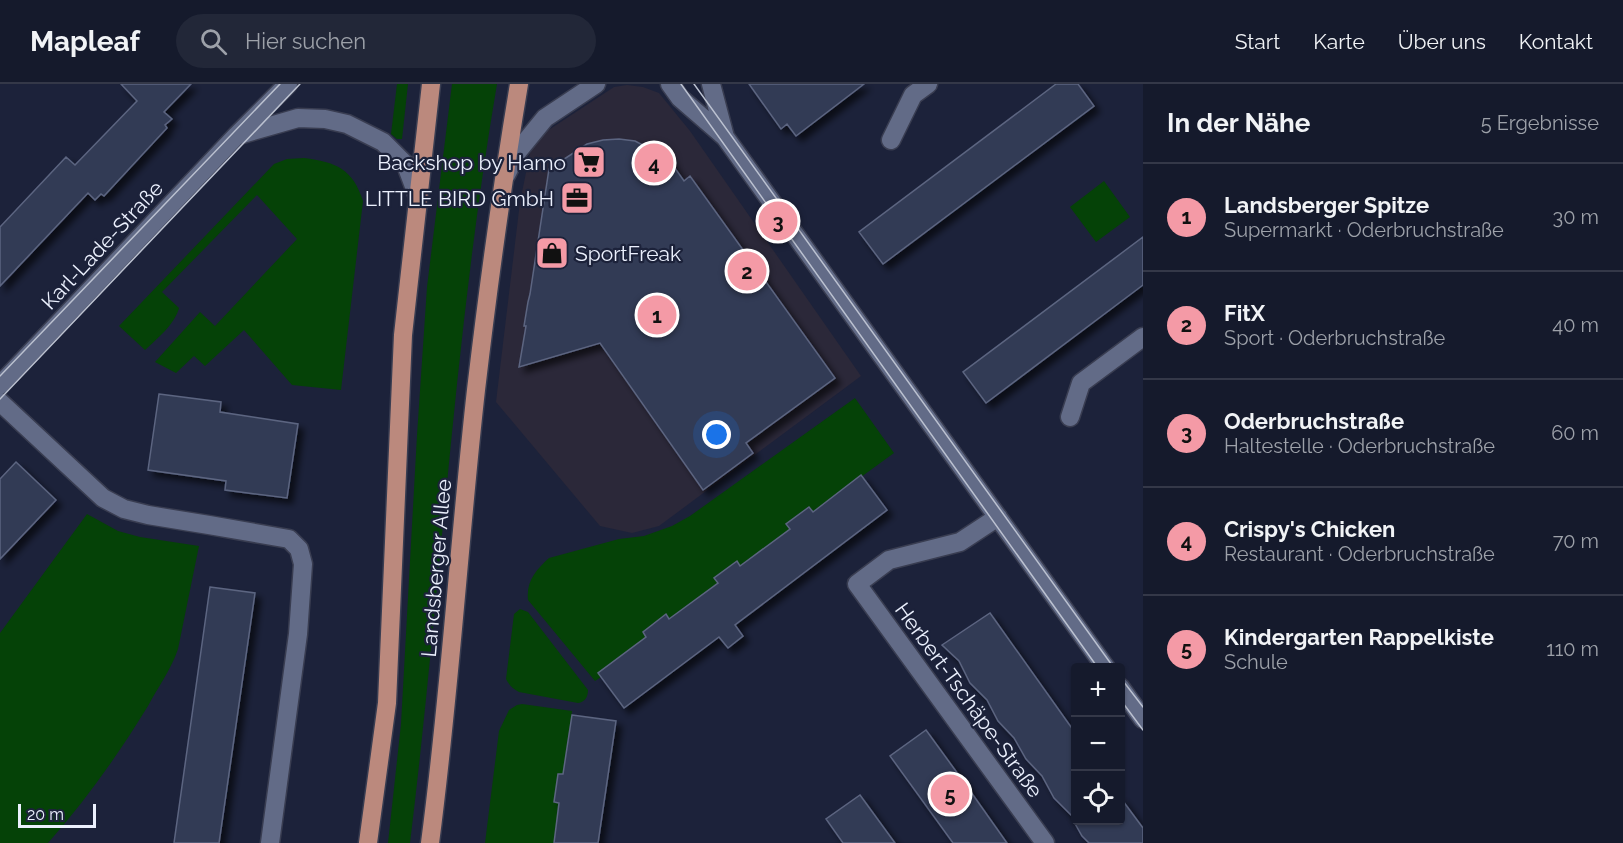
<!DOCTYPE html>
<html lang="de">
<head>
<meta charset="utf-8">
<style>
	:root { --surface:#151a2c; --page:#222738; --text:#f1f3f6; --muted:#9da1a9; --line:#343848; --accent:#f49aa6 }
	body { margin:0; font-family:Raleway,sans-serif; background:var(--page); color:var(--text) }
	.controls { position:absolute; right:18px; bottom:18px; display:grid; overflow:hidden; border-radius:6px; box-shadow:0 2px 4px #0004 }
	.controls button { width:54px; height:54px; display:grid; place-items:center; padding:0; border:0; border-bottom:2px solid var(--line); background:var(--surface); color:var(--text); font:30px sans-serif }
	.scale { position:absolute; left:18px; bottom:15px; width:78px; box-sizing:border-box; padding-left:6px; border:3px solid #ebf0fd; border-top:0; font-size:16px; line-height:21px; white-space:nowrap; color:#ebf0fd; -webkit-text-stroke:4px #1c223a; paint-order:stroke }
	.you { position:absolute; left:717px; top:351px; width:21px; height:21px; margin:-15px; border:4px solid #fff; border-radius:50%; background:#1a73e8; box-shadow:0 0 0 9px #1a73e833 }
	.badge { display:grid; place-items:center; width:39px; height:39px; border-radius:50%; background:var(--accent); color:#111; font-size:20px; font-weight:700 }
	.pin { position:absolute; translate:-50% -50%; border:3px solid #fff; box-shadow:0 2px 6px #0006 }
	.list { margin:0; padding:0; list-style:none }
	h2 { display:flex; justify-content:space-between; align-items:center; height:78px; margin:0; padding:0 24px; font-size:26px }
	h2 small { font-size:20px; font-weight:400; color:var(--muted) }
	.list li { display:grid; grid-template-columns:39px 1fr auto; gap:18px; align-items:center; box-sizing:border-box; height:108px; padding:0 24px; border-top:2px solid var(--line) }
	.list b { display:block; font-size:22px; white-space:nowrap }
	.list p { margin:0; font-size:20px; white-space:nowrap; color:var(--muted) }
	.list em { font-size:20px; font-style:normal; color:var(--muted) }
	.icon { flex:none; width:33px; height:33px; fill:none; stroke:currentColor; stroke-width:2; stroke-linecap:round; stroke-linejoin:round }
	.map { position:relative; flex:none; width:1143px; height:759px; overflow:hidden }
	header { display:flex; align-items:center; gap:36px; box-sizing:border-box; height:84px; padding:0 30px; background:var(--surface); border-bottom:2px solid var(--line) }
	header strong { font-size:28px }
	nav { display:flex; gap:33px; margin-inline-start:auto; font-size:21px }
	.search { width:420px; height:54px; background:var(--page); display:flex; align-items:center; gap:15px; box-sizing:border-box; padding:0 21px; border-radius:33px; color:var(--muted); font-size:22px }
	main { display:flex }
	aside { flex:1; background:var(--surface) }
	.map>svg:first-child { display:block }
</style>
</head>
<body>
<header>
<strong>Mapleaf</strong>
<div class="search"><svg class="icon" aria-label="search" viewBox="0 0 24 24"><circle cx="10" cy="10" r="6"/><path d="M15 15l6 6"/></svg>Hier suchen</div>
<nav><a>Start</a><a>Karte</a><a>Über uns</a><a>Kontakt</a></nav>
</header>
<main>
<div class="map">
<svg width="1143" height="759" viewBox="0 0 1143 759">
	<defs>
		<filter id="shadow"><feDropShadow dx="5.5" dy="5.5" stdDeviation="3" flood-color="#0009"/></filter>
	</defs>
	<rect width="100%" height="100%" fill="#1c223a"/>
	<!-- commercial -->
	<path fill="#2b2839" d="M627,1L643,3L659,9L690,47L861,292L659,442L632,449L600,442L496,318L520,118L530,69L535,58L547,47L614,3Z"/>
	<!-- green -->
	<path fill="#054207" d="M397,0H408L402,55H397L391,50Z
		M452,0H497C454,251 441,506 410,759H388L401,640L417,351L427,203Z
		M304,74C336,78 353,85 363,117L341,306L292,301L244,246L205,282L194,272L176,289L155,278L200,228L215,242L297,155L257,111L162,208L179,224C175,240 157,255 145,266L119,242L274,80L287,75Z
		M1104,97L1130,133L1096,158L1070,123Z
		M855,314L894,369L813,428L808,423L786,440L790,445L740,482L736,478L715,494L718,499L669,535L665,531L643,548L646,553L598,589L601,593L595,597L528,516C526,497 536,486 549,474L619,455L644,452L672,442L690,432Z
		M87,430L118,447L140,453L199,462L178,565C171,586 158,603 148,622C118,671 86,716 48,759H0V549Z
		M520,525L528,528L588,606C588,613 585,618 578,619L519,608C513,605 509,601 506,595L514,530Z
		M522,620L572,627L563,690H558L554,718L559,719L554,759H485L499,647L509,626L517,621Z"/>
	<!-- building -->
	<path fill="#333b54" stroke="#5c6581" stroke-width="1.5" filter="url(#shadow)" d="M121,0H191L164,28L172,35L165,41L167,44L104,112L101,110L95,116L88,109L0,202V143L66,73L75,81L137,17Z
		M749,0H864L796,52L787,40L781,45Z
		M1056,0H1078L1094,22L883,180L859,148Z
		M619,55L635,57L654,67L660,63L684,97L690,92L835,294L746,359L753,369L703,406L600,259L519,283L526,242H524L528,218L530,210L549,85L587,60L603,56Z
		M1143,153V201L986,319L963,288Z
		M159,310L221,318L220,328L298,340L287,414L225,406L226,397L148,386Z
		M16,378L56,416L0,475V395Z
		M861,391L887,426L735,541L743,552L728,564L719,553L624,624L598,589L646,553L643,548L666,530L669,535L718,499L714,494L737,477L740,482L790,445L786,440L809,423L813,428Z
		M210,503L255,509L219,759H174Z
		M990,529L1076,650V736L1054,714L1042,692L1026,675L1014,654L998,637L987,616L970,599L959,577L942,561Z
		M572,631L616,637L598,759H554L559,719L554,718L558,690H563Z
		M926,646L966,701L1007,759H953L890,672Z
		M860,711L895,759H843L826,735Z
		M1120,713L1143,744V759H1089L1082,752L1073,736H1120Z"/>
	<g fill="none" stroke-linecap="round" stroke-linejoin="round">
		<!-- minor casing -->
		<g stroke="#393d51" stroke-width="21">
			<path id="minor" d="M670,0L680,14L725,53L1106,584
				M711,0L725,53
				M239,51L298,34L325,35L347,40L383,58L406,81L418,113
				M891,56L913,11L928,0
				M506,91L518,67L545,34L596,0
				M0,301L237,51L288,0
				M0,318L103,414L124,425L148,431L209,441L289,455L299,465L303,480L298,550L270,759
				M1070,333L1081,299L1143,253
				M998,433L960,458L889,476L857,500L1045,759
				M1120,603L1143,635"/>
		</g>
		<!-- major casing -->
		<g stroke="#393d51" stroke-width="21">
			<path id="major" d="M368,759L387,619L403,251L431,0
				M430,759C450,609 459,457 476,306C488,204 502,102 519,0"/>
		</g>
		<!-- minor -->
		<use href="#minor" stroke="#626b87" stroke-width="18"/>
		<!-- major -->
		<use href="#major" stroke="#bb897d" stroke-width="18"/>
		<!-- tram -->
		<path stroke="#bbc1d0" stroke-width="1.5" d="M681,0L1098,584
			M694,0L1114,584
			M0,292L280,0
			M0,315L300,0
			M1120,593L1143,623
			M1120,615L1143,646"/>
	</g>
	<!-- icons -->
	<defs>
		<g id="supermarket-square" transform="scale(1.725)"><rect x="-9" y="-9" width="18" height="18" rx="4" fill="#f49aa6" stroke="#1c223a"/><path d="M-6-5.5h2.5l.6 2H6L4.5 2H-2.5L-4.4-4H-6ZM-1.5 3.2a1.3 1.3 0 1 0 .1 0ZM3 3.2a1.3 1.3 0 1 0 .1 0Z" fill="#111"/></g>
		<g id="office-square" transform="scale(1.725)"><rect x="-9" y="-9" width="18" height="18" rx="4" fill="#f49aa6" stroke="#1c223a"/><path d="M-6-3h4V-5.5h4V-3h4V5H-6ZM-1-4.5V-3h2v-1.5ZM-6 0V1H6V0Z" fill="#111"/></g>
		<g id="shop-square" transform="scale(1.725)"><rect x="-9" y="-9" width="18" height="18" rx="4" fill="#f49aa6" stroke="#1c223a"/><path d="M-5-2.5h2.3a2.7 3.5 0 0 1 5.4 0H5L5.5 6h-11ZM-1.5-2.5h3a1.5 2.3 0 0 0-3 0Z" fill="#111"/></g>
	</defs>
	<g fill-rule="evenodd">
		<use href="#supermarket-square" x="589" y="78"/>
		<use href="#office-square" x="577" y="114"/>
		<use href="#shop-square" x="552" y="169"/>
	</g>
	<g text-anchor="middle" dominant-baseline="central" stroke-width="4.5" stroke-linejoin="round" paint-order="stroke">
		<!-- poi labels -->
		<g font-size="21" fill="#ebf0fd" stroke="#1c223a" text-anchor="end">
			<text x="566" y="78">Backshop by Hamo</text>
			<text x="554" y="114">LITTLE BIRD GmbH</text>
			<text x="575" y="169" text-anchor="start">SportFreak</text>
		</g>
		<!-- street labels -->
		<g font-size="21" fill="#ebf0fd" stroke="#1c223a">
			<text transform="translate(102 161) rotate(-47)">Karl-Lade-Straße</text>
			<text transform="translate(436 484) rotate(-85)">Landsberger Allee</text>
			<text transform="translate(969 616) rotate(54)">Herbert-Tschäpe-Straße</text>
		</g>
	</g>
</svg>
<div class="controls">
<button>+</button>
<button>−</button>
<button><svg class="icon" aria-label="locate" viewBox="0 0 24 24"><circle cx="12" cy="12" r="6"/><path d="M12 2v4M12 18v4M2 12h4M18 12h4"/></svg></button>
</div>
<div class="scale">20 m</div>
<div class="you"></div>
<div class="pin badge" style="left:657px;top:231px">1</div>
<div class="pin badge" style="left:747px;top:187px">2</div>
<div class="pin badge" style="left:778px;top:137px">3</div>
<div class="pin badge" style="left:654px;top:79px">4</div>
<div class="pin badge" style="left:950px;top:710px">5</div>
</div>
<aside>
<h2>In der Nähe<small>5 Ergebnisse</small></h2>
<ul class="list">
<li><span class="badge">1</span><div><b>Landsberger Spitze</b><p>Supermarkt · Oderbruchstraße</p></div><em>30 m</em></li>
<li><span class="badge">2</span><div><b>FitX</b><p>Sport · Oderbruchstraße</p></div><em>40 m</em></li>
<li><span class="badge">3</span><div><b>Oderbruchstraße</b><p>Haltestelle · Oderbruchstraße</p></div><em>60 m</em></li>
<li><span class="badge">4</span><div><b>Crispy's Chicken</b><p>Restaurant · Oderbruchstraße</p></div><em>70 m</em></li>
<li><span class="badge">5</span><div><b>Kindergarten Rappelkiste</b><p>Schule</p></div><em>110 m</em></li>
</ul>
</aside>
</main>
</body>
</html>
